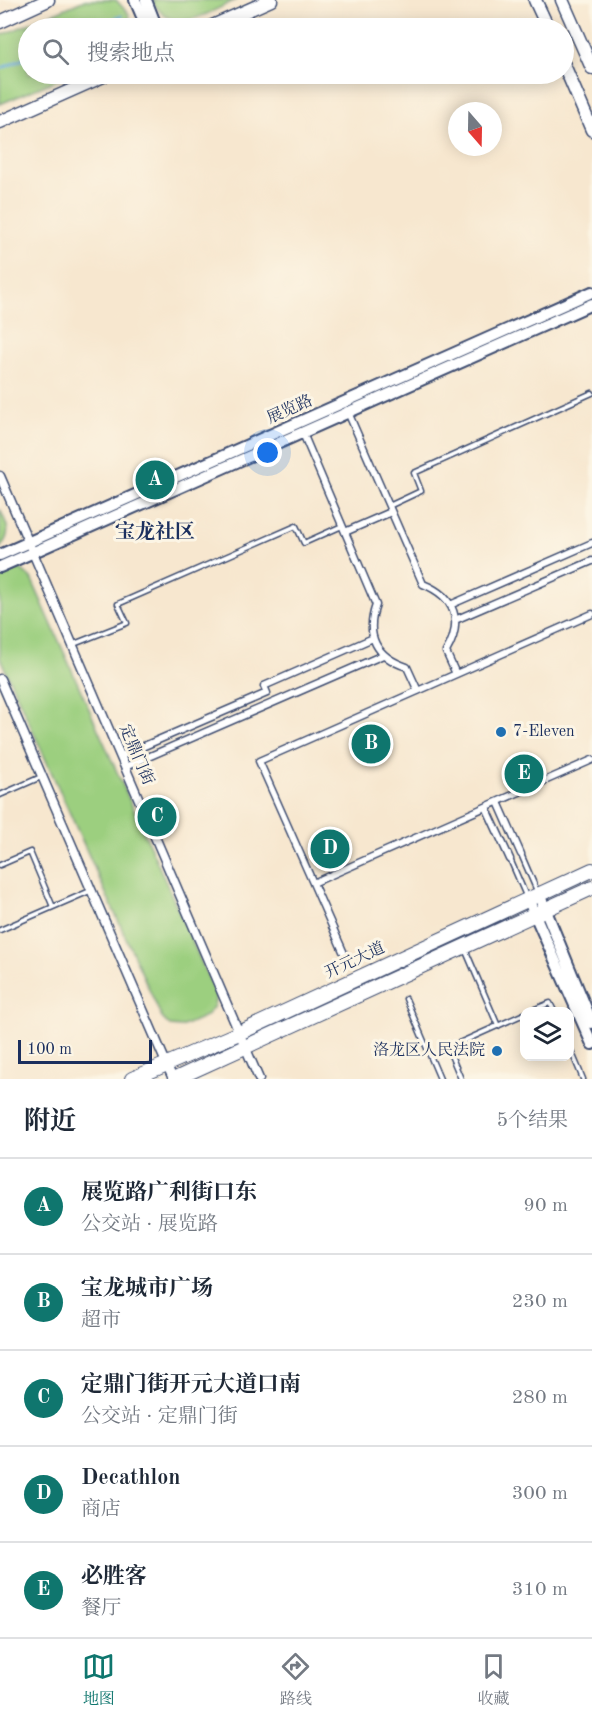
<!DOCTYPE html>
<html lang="zh">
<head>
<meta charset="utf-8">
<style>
	:root { --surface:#fff; --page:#f6f6f7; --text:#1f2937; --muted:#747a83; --line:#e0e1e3; --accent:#0f766e }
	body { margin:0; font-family:"Old Standard TT","Noto Serif SC",serif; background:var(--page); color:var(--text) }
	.controls { position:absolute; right:18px; bottom:18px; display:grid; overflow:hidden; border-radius:12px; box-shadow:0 3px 15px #0003 }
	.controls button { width:54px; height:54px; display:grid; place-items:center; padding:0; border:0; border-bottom:2px solid var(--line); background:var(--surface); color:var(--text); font:30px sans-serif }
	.compass { position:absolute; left:448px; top:102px; width:54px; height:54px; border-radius:50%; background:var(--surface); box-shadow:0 3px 15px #0003; rotate:160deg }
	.scale { position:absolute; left:18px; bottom:15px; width:134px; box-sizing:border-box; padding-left:6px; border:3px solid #1b2f5e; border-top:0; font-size:16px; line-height:21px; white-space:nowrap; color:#1b2f5e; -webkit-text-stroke:4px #fcf5e5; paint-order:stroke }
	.you { position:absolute; left:268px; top:453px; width:21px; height:21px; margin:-15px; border:4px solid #fff; border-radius:50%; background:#1a73e8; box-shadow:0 0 0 9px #1a73e833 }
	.badge { display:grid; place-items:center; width:39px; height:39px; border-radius:50%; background:var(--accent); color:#fff; font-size:20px; font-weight:700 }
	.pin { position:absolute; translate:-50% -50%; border:3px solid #fff; box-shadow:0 2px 6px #0006 }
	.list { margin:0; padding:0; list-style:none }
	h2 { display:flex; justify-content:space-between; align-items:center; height:78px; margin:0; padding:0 24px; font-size:26px }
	h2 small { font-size:20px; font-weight:400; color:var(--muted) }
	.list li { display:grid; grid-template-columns:39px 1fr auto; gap:18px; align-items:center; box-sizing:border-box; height:96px; padding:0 24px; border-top:2px solid var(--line) }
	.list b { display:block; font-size:22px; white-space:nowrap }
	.list p { margin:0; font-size:20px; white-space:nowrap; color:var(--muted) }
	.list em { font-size:20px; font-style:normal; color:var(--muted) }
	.icon { flex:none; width:33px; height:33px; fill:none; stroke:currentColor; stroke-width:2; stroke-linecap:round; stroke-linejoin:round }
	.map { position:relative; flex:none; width:592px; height:1079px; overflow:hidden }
	.search { position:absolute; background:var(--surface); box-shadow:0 3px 15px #0003; left:18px; right:18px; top:18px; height:66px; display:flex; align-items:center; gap:15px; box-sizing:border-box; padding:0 21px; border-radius:33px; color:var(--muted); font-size:22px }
	.sheet { height:558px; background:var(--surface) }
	nav { display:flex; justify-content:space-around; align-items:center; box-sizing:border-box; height:84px; border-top:2px solid var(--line); background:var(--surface); font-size:16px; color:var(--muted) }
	nav a { display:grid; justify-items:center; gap:3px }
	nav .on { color:var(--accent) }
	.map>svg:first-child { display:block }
</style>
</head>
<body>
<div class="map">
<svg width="592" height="1079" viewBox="0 0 592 1079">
	<rect width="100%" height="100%" fill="#fcf5e5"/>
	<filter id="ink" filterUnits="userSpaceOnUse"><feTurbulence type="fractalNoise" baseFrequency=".0167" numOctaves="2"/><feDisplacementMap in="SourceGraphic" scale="12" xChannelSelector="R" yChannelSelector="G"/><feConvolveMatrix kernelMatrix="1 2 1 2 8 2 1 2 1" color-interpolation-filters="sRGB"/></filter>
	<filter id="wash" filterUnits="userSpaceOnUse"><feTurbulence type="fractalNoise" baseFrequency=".008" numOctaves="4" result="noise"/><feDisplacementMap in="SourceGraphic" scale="24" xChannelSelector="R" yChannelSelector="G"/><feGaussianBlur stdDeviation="1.35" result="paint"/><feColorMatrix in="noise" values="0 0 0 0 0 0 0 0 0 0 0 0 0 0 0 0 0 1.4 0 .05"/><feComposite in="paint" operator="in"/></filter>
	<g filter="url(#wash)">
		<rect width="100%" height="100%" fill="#f7e7cf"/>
		<!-- green -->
		<path fill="#9ccf7f" stroke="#5c7f6e" stroke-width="1.5" d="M85,0H116L129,14L131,28H28V74H71L0,104V36Z
			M152,0H236C206,13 173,39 152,0Z
			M0,509C7,526 13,532 0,548Z
			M12,569H21L31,578L216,995L214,1006L206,1016L181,1027L170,1026L162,1018L0,658V574Z"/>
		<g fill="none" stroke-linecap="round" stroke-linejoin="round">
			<!-- stream -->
			<path stroke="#67acdd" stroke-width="3" d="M93,28L122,16
				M0,69L28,57"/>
		</g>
	</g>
	<g filter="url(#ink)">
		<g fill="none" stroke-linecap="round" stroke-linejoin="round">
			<!-- service casing -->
			<g stroke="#3c4b6f" stroke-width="7">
				<path id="service" d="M389,506L421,491L414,473L592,393
					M74,644L127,623L118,604L296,526L304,543L342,526
					M0,795L41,777
					M521,854L537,891
					M510,859L526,896
					M0,865L30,852L53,907
					M0,930L90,891
					M465,949L498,1026
					M406,999L440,1079
					M530,1011L550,1003L554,1011
					M570,1048L583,1079
					M461,1079L448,1048L524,1014"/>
			</g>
			<!-- pedestrian casing -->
			<g stroke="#3c4b6f" stroke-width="9">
				<path id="pedestrian" d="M347,410L423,584C455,597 464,621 446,652L456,674
					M302,431L376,605C365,636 376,657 407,667L418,691
					M345,532L391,512
					M450,605L592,543
					M592,614L259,761L313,883L592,760
					M455,620L592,561
					M121,756L267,693L264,686L373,638
					M125,767L383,655
					M498,802L521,854
					M486,807L510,859
					M313,883L346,958"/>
			</g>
			<!-- minor casing -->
			<g stroke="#3c4b6f" stroke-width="11">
				<path id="minor" d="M0,476L259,1079
					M0,679L173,1079"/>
			</g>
			<!-- tertiary casing -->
			<g stroke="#3c4b6f" stroke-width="14">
				<path id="tertiary" d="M135,0L147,28
					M146,0L157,28
					M0,555L592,292
					M0,567L592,304
					M539,894L592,1023
					M528,899L592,1044"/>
			</g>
			<!-- secondary casing -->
			<g stroke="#3c4b6f" stroke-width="15">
				<path id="secondary" d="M535,0L548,28
					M562,0L592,68
					M0,22L48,0
					M208,28L271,0
					M564,65L592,130
					M0,122L108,74"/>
			</g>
			<!-- primary casing -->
			<g stroke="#3c4b6f" stroke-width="16">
				<path id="primary" d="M132,1079L239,1033L592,870
					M175,1079L592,888"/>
			</g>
			<!-- service -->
			<use href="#service" stroke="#fff" stroke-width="4"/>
			<!-- pedestrian -->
			<use href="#pedestrian" stroke="#fff" stroke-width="6"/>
			<!-- minor -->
			<use href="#minor" stroke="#fff" stroke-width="8"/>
			<!-- tertiary -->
			<use href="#tertiary" stroke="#fff" stroke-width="10"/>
			<!-- secondary -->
			<use href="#secondary" stroke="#fff" stroke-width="12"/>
			<!-- primary -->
			<use href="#primary" stroke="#fff" stroke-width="14"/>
		</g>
	</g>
	<!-- markers -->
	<g fill="#1f6fb2" stroke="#fcf5e5" stroke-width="2">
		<circle cx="501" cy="732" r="6"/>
		<circle cx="497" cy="1051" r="6"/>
	</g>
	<g text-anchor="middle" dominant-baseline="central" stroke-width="6" stroke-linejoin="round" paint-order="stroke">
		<!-- street labels -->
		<g font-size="16" fill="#1b2f5e" stroke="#fcf5e5">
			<text transform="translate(290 410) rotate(-24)">展览路</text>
			<text transform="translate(136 755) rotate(67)">定鼎门街</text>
			<text transform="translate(355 961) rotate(-25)">开元大道</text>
		</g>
		<!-- poi labels -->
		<g font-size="16" fill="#1b2f5e" stroke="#fcf5e5" text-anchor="start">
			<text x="513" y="732">7-Eleven</text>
			<text x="485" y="1051" text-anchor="end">洛龙区人民法院</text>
		</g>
		<!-- quarter labels -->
		<g font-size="20" font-weight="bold" fill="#1b2f5e" stroke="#fcf5e5">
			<text x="155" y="533">宝龙社区</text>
		</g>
	</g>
</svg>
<div class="controls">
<button><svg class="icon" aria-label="layers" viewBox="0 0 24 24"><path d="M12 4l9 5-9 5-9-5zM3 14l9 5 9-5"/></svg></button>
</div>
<svg class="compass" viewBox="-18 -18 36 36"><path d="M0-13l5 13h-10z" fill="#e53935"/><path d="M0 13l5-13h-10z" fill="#747a83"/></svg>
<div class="scale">100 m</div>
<div class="you"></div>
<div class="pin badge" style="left:155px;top:480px">A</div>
<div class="pin badge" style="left:371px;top:744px">B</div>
<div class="pin badge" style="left:157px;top:817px">C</div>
<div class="pin badge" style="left:330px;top:849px">D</div>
<div class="pin badge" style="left:524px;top:774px">E</div>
<div class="search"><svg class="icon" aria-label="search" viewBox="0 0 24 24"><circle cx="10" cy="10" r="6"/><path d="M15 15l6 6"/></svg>搜索地点</div>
</div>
<section class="sheet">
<h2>附近<small>5个结果</small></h2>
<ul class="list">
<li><span class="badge">A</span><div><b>展览路广利街口东</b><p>公交站 · 展览路</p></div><em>90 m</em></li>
<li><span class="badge">B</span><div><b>宝龙城市广场</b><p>超市</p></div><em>230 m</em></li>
<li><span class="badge">C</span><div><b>定鼎门街开元大道口南</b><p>公交站 · 定鼎门街</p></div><em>280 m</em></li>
<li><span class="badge">D</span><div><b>Decathlon</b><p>商店</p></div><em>300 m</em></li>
<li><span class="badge">E</span><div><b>必胜客</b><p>餐厅</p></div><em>310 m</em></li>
</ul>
</section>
<nav>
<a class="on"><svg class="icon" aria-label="map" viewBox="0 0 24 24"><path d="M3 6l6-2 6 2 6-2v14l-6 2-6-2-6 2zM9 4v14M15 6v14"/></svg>地图</a>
<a><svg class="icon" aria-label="directions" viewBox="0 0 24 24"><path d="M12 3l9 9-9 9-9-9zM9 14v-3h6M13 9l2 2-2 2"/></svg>路线</a>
<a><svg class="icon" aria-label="saved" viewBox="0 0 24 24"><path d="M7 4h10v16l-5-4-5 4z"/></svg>收藏</a>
</nav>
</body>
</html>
